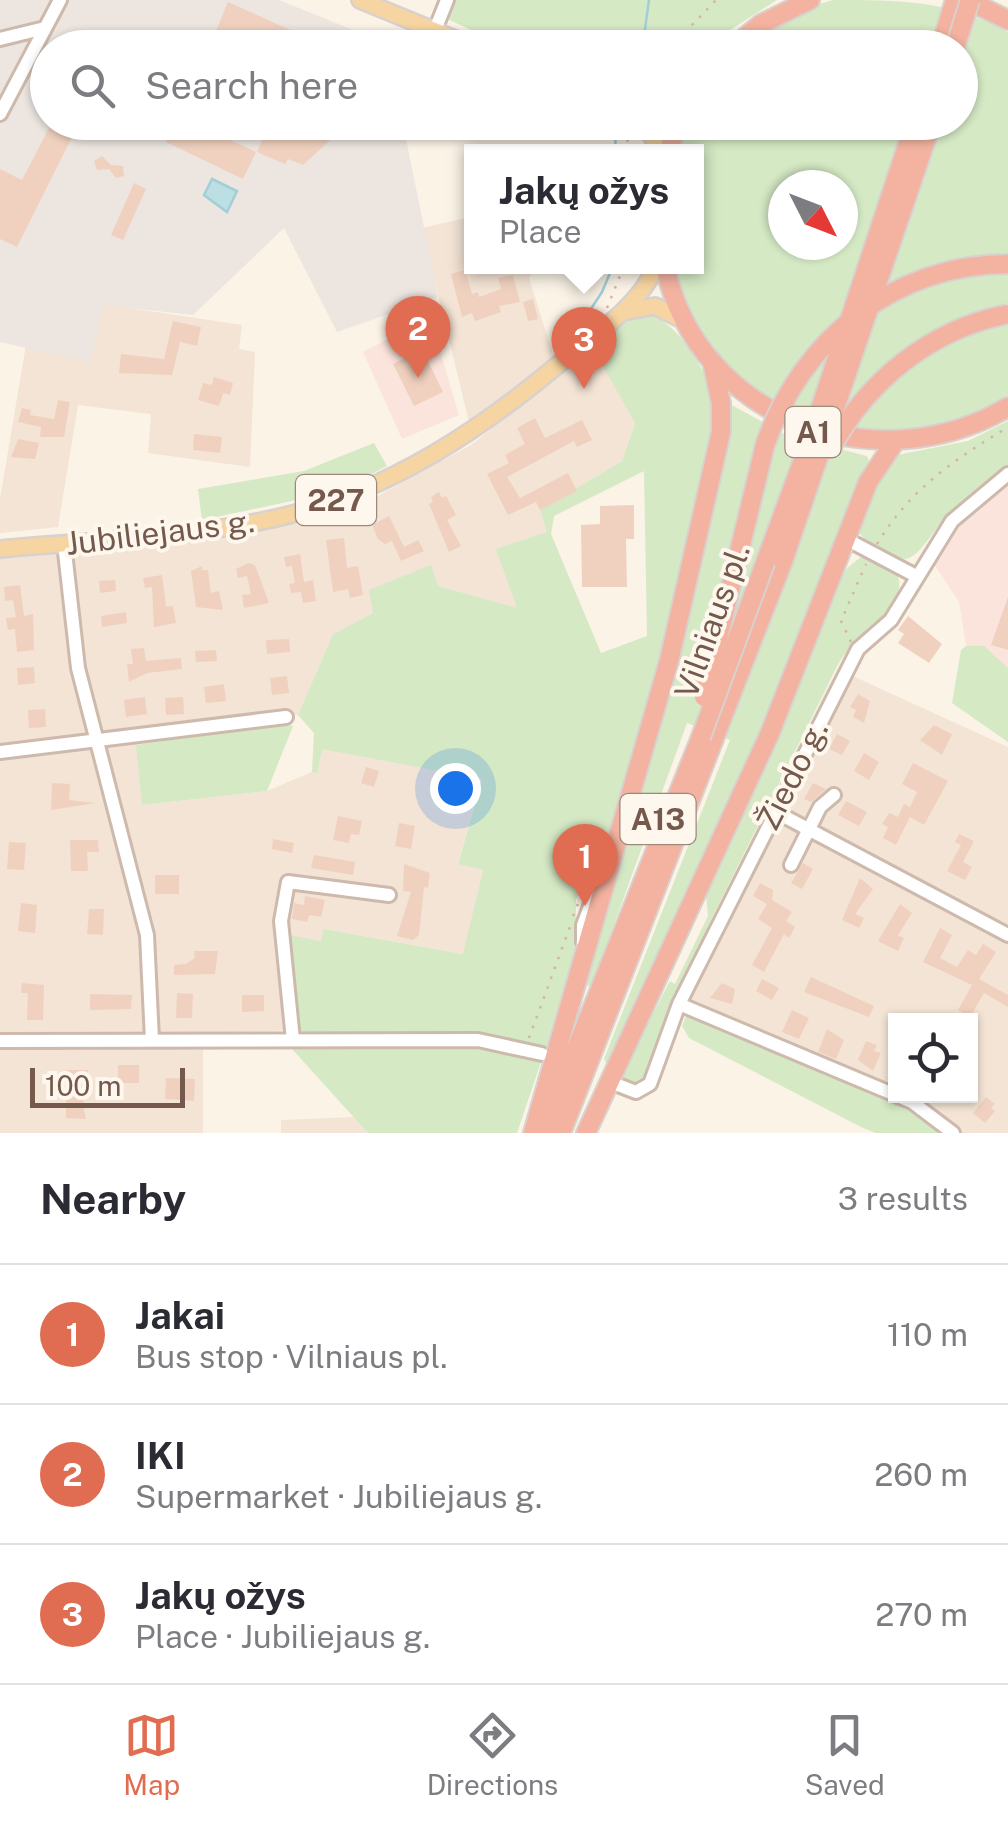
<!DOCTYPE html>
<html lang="en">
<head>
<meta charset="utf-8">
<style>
	:root { --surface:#fff; --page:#f7f7f7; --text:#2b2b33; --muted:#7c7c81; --line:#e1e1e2; --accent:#e06d51 }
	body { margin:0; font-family:"Public Sans",sans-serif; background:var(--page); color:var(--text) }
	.controls { position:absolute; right:30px; bottom:30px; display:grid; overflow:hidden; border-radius:0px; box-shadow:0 2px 8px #0004 }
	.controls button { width:90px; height:90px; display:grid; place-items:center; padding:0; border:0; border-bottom:2px solid var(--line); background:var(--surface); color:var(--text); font:50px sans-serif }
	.compass { position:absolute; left:768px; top:170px; width:90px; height:90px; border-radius:50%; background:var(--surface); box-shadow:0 2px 8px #0004; rotate:132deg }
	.scale { position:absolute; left:30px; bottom:25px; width:155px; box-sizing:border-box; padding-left:10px; border:5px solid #74594c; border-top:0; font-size:28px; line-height:35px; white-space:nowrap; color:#74594c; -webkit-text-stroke:8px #fef7ed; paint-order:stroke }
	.you { position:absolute; left:455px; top:788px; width:35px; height:35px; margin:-25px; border:8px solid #fff; border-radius:50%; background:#1a73e8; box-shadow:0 0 0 15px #1a73e833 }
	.badge { display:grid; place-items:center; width:65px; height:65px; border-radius:50%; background:var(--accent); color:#fff; font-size:32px; font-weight:700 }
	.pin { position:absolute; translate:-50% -82px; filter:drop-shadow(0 2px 5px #0008) }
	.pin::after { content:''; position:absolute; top:52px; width:35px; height:30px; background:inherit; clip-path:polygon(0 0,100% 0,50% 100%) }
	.popup { position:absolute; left:464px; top:144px; width:240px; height:130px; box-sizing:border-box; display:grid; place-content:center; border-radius:0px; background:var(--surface); filter:drop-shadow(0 2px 8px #0005); font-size:32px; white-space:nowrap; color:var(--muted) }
	.popup b { font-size:38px; color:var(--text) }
	.popup::after { content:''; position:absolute; left:50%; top:100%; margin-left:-20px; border:20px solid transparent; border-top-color:var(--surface) }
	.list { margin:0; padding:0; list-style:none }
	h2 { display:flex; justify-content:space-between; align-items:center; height:130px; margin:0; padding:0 40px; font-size:42px }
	h2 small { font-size:32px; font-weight:400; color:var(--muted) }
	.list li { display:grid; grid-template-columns:65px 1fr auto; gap:30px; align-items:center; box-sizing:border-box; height:140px; padding:0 40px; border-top:2px solid var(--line) }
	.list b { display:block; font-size:38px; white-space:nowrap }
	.list p { margin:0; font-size:32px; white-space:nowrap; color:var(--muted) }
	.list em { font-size:32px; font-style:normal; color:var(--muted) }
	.icon { flex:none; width:55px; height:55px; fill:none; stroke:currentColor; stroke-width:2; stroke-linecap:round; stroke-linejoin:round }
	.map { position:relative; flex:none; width:1008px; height:1133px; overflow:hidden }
	.search { position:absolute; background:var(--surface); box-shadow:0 2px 8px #0004; left:30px; right:30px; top:30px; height:110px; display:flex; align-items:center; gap:25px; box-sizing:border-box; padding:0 35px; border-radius:55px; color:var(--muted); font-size:38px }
	.sheet { height:550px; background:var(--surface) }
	nav { display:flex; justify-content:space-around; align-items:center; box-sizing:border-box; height:140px; border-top:2px solid var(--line); background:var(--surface); font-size:28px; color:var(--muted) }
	nav a { display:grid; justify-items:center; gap:5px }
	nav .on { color:var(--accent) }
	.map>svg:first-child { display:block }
</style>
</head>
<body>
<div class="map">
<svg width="1008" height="1133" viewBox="0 0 1008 1133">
	<rect width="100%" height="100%" fill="#fbf3e6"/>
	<!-- residential -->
	<path fill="#f3e4d5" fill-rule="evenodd" d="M471,217L472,266L536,267L529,278L554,358L469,422L422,228Z
		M103,304L242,325L239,349L255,352L250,467L148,453L151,414L78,405L58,527L0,533V499L26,345L90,361Z
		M593,349L635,422L622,461L540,510L548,532L517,609L438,586L431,566L373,613L333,634L298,715L137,731L142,805L267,791L312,772L322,748L482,778L458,863L483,869L464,954L325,929L322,941L288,936L299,1030L203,1033V1133H0V559L194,542L305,522L372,499L471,445Z
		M844,672L1008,747V1133H940L897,1102L687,1014V1000ZM896,1021H970V1096H896Z
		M354,1117L368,1133H281V1120Z"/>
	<!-- commercial -->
	<path fill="#fbe4db" d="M430,317L459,415L402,439L363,352Z
		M1008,474V668L984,647L966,646L959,602L928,555L941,535Z"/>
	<!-- industrial -->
	<path fill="#ece5e0" d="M0,0H279L395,47L48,48V122L477,123V129L403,124L438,297L337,332L284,228L193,315L103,305L90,362L0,342Z"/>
	<!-- green -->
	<path fill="#d5e9c5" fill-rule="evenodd" d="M450,0H777L727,32L713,47H508L443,17Z
		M833,0C901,0 949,0 1008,32V396C874,478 719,417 674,267L696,266V152L674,151L686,123L960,122V48L743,47L799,10ZM783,185H843V245H783Z
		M640,311C678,318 709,373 717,409L655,695L601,859L576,899V947L546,1048L481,1036L301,1034L288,935L321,941L324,929L463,954L483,870L458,864L482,779L322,749L317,773L312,772L314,733L298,715L333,634L373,613L369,590L431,565L438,586L517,608L496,549L547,532L540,510L622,461L635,423L593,349ZM644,471L647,636L601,653L551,534L554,516Z
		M728,403L786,435L867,456L869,462L748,767L607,1064L604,1059L730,740L687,723L600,963L591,986L584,985L672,688L730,421Z
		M1008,421V468C988,481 969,496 951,512C920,541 914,590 860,534L859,527L880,468L897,455L968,441Z
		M374,443L387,466L339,491L202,520L198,489L304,471Z
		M862,556L897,573C911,611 862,630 844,655C836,666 831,679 825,691L711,920L648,1077L636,1087L618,1080L670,981L675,984L708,916L706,895L770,759L839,575Z
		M966,646H984L1008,668V742L952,703L961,650Z
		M281,724L293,726L267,791L142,805L136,745Z
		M687,1014L897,1103L940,1133H876L863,1128L689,1038L682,1026Z
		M296,1046H467L542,1059L517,1133H368L292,1049Z"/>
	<!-- water -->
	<path fill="#bcdfe4" stroke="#a2cfd6" stroke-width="2.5" d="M212,179L237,191L227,212L204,195Z"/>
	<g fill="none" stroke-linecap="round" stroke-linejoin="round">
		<!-- stream -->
		<path stroke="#a2cfd6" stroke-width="2.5" d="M645,29L649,0
			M615,152L616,128
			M581,324L602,292L613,266"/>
	</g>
	<!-- building -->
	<path fill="#f0d1bf" d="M228,2L315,41L313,48H252L216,31Z
		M175,122H194L209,129L212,122L235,125L228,139L256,152L243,179L166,142Z
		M270,122H343L338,133L303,165L288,159L285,164L257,152Z
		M50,126L72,137L17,247L0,239V169L22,180Z
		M102,156L111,165L123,166L124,176L116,178L109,169L97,170L94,161Z
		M134,183L146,189L123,240L111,235Z
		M465,270L472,294L478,292L479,297L501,289L498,278L513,275L520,302L499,306L501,312L475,321L472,313L462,317L451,274Z
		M533,299L538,319L528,321L523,302Z
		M173,321L201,327L197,346L180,342L172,375L119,373L121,354L164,359Z
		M422,349L443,392L414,406L393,364Z
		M214,377L233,383L230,395L223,393L219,406L198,400L203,383L212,385Z
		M58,400L70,402L64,437H40L41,427L18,422L22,408L31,410L30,415L54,419Z
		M535,418L545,438L582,420L592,440L577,447L574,441L507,477L520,498L568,473L577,491L540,510L536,502L508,515L487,474L509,463L505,455L525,444L517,428Z
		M194,434L222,437L220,453L193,450Z
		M18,439L39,443L35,459L11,457Z
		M439,492L442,498L446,496L456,515L447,520L461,546L449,552L429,504L433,502L431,497Z
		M634,505V539H626L627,587H582L581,525L600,524V506Z
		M389,516L404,547L418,540L424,551L401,561L392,541L385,544L378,539L372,525Z
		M344,538L347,568L358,566L363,595L350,598L348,589L333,592L326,540Z
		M300,554L304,582L313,580L316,601L303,603L301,592L291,593L289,584L295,583L292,566L286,567L284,557Z
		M248,563L255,565L269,603L244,608L242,595L251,594L247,576L238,578L236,569Z
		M202,566V570H208L211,593L219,591L223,610L196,607L191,571Z
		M162,575L166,607L173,606L176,623L154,627L152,587L145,588L143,578Z
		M115,580L116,591L100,593L99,581Z
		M20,585L24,616L33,614L34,650L17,652L15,629L8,630L6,618L16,617L13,600L5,601L4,587Z
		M1008,597V650L991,645Z
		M126,612L127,623L102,627L101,616Z
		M908,616L942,644L929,663L898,643L904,634L898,630Z
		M289,639L290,652L267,654L266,640Z
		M144,648L146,661L181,658L182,669L147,673L129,682L127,664H133L131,649Z
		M216,650L217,661L196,662L195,651Z
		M34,667L35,683L18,685L17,668Z
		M287,676L289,693L272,695L270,678Z
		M224,684L226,701L206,703L204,687Z
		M858,694L870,701L864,723L853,717L856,710L850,707Z
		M145,697L147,714L126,717L124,700Z
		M183,697L184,714L166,715L165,698Z
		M45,709L46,727L29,728L28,710Z
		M934,725L952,734L942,755L920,740Z
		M837,734L850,741L842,755L829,749Z
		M864,753L879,762L869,780L854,771Z
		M913,763L948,781L924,825L910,817L896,845L883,838L888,827L882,824L889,813L898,817L904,804L910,807L917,792L902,784Z
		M366,767L379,771L374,787L361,783Z
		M52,783L70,784L69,800L95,803L51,810Z
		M813,783L826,789L811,802L804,799Z
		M846,801L867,812L859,826L838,815Z
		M338,816L362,821L359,835L351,834L349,843L333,840Z
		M399,823L415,826L411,849L395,846Z
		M959,834L974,841L963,862L972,867L965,880L947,871L961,845L955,842Z
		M273,839L294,843L292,853L272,849Z
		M70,840H98L99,852H87L88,871H71Z
		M9,842L26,843L24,870L7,869Z
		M314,855L355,862L353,875L311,868Z
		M803,863L813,869L802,889L791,883Z
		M404,864L430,873L428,888L424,887L419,935L413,940L397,936L411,892L403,891Z
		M155,875H179V894H155Z
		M860,878L873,889L855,914L864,918L859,928L842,920Z
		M760,883L773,890L772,900L792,912L786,921L795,927L789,938L784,934L764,972L752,965L772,928L758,919L767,904L753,896Z
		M305,896L325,900L321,917L309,915L307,922L292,919L294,903L304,905Z
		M21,903L37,905L35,933L18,931Z
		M900,904L912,913L898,935L904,938L898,951L878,941Z
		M89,909H104L103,935L87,934Z
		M940,928L952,935L940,958L957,967L968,950L976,955L983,944L996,952L979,979L1008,995V1007L984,993L970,1017L958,1010L972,985L923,962Z
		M194,951H218L215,974L174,975V965L186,964L195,958Z
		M811,977L874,1006L869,1017L804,992Z
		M762,979L779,988L772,1000L756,991Z
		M22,983L44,985L43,1020H27L28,993H21Z
		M722,983L735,989L732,1004L710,998Z
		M177,993L193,994L192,1018H176Z
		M90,994L132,995L131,1009L90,1010Z
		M242,995H264V1011L242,1012Z
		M792,1010L809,1018L799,1039L782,1032Z
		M827,1029L844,1040L836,1059L818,1052Z
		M866,1041L877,1045L874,1051L881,1053L873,1071L858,1060Z
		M118,1065H139V1083H118Z
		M66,1070H88L83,1106L86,1119L66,1118Z
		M166,1078L195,1079L194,1101L165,1099Z
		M986,1097L995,1104L991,1108L995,1111L985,1123L973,1113Z"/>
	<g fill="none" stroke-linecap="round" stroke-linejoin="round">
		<!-- minor casing -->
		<g stroke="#cdbaad" stroke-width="18">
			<path id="minor" d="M435,30L447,0
				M0,39L45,28
				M0,114L60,0
				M846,539L916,576
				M64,543L78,668L147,935L152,1040
				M0,752L286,717
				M774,811L1008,935
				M791,865L820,807L834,795
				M583,942V925L598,885
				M679,1004L912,1102L953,1133
				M293,1040L281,921L288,882L389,895
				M0,1041L478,1040L542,1054
				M618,1085L636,1092L650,1084L679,1004L858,649L891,620L952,521L1008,474"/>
		</g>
		<!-- major casing -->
		<g stroke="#d8d1cd" stroke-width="20">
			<path id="major" d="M360,0L477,48
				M643,122L661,152
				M623,312L655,306L685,321
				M0,549C95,540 196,538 289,515C392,488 479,431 560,363C593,336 639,307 656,266"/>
		</g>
		<!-- highway casing -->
		<g stroke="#d8d1cd" stroke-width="22">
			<path id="highway" d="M967,0L1008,20
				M732,48L761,24L810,0
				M940,48L955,0
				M668,152L678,122
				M665,266C698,421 878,484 1008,407
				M543,1132L701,737
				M533,1133L669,661L721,432V403L712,361
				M561,1133L783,561
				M586,1133L770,733L868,482L894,443"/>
		</g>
		<!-- path -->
		<path stroke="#d5b4a2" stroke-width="2.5" stroke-dasharray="2.5 8" stroke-linecap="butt" d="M670,48L716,0
			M626,152L630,123
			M607,308L624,266
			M877,544C910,489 954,460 1008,427
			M851,642L841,621L866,564
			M573,916L579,901
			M529,1038L571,924"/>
		<!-- minor -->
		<use href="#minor" stroke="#fff" stroke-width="12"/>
		<!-- major -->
		<use href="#major" stroke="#f7d5a2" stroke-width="15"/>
		<!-- highway -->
		<use href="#highway" stroke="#f3b3a0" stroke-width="18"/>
		<!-- highway-bridge casing -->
		<g stroke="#d8d1cd" stroke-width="22" stroke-linecap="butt">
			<path id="highway-bridge" d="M955,48L970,0
				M830,450C866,382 930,329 1008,314
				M783,561L932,122
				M704,697L765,445C801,340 894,264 1008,264
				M701,737L806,452L915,122"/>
		</g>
		<!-- highway-bridge -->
		<use href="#highway-bridge" stroke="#f3b3a0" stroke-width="18"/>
	</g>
	<g text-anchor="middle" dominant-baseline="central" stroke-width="8" stroke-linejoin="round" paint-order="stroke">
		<!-- shield labels -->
		<g fill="#fef7ed" stroke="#9d887c" stroke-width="2.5">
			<rect x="785.5" y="407" width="55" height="50" rx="8"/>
			<rect x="296" y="475" width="80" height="50" rx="8"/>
			<rect x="620.5" y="794" width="75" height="50" rx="8"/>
		</g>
		<g font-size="30" font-weight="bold" fill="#74594c">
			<text x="813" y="432">A1</text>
			<text x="336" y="500">227</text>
			<text x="658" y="819">A13</text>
		</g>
		<!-- street labels -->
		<g font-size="32" fill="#74594c" stroke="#fef7ed">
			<text transform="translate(160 532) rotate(-7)">Jubiliejaus g.</text>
			<text transform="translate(712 621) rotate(-70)">Vilniaus pl.</text>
			<text transform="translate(792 775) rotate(-63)">Žiedo g.</text>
		</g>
	</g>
</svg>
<div class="controls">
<button><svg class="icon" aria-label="locate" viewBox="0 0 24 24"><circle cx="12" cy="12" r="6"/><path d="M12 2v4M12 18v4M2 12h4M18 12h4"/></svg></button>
</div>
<svg class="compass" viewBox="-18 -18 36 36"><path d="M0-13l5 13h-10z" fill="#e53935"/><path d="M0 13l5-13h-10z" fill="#7c7c81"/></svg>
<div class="scale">100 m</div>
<div class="you"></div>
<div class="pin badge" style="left:585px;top:906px">1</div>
<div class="pin badge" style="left:418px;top:378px">2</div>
<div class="pin badge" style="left:584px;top:389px">3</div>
<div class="popup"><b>Jakų ožys</b>Place</div>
<div class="search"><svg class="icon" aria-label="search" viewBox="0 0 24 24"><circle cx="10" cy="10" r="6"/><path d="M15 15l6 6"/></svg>Search here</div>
</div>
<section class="sheet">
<h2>Nearby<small>3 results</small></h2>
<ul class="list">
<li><span class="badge">1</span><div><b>Jakai</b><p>Bus stop · Vilniaus pl.</p></div><em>110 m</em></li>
<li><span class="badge">2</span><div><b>IKI</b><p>Supermarket · Jubiliejaus g.</p></div><em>260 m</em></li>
<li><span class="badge">3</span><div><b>Jakų ožys</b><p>Place · Jubiliejaus g.</p></div><em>270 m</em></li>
</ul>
</section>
<nav>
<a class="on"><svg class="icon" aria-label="map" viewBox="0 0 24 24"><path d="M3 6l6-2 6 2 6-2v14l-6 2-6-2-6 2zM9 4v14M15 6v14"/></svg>Map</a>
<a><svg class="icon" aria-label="directions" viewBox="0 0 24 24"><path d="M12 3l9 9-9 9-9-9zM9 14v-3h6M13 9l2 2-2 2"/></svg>Directions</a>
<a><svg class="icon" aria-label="saved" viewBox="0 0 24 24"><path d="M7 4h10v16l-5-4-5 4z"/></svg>Saved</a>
</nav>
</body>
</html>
